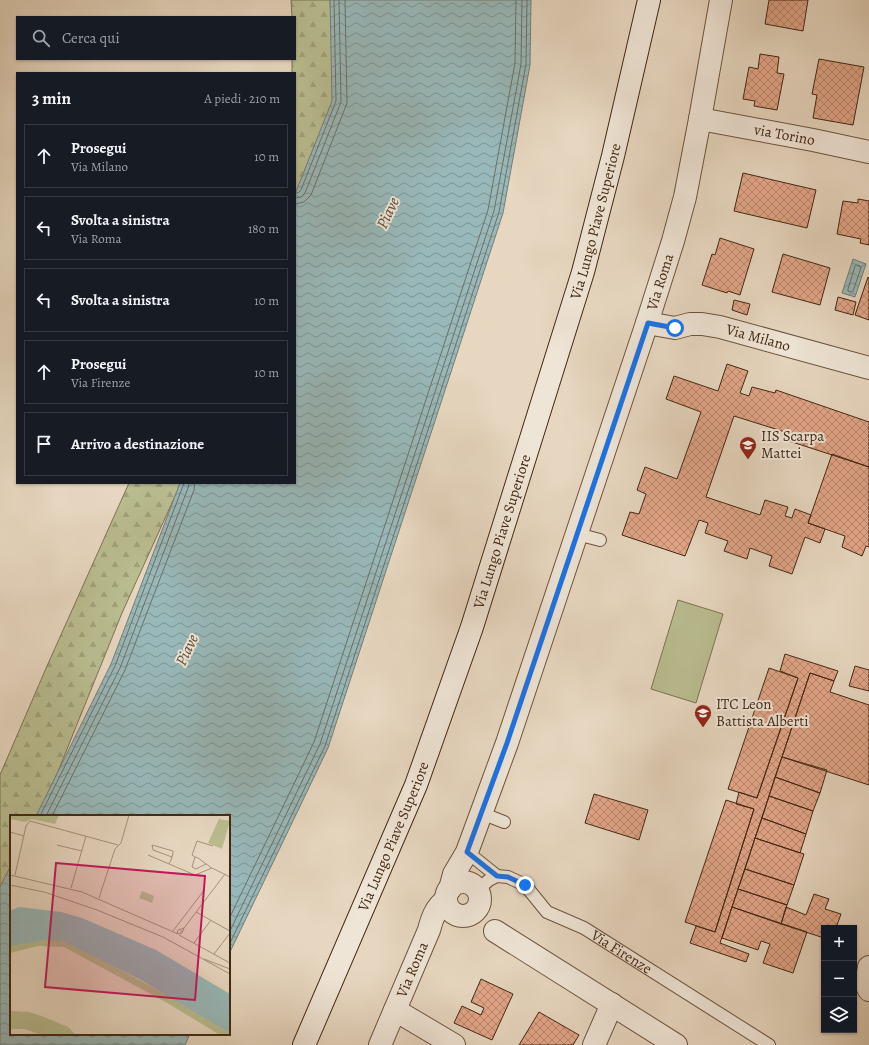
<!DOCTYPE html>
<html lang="it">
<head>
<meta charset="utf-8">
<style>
	:root { --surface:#171b24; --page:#20242c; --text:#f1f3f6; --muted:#9ea1a6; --line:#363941 }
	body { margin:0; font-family:Alegreya,serif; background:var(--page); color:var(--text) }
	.controls { position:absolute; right:12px; bottom:12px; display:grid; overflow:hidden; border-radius:0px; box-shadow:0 1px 3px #0004 }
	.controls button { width:36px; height:36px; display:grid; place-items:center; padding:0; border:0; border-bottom:1px solid var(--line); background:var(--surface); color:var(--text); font:20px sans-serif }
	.stop { position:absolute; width:12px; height:12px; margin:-9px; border:3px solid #1a73e8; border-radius:50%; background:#fff }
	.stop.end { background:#1a73e8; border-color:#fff; box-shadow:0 1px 4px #0008 }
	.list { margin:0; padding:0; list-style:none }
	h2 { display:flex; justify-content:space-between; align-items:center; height:52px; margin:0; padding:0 16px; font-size:17px }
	h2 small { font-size:13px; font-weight:400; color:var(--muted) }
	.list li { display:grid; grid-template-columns:26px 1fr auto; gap:12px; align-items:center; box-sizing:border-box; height:64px; margin:0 8px 8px; padding:0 8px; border:1px solid var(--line); border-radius:0px }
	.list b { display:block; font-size:15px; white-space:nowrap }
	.list p { margin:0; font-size:13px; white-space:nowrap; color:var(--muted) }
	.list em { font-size:13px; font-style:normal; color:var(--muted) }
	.icon { flex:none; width:22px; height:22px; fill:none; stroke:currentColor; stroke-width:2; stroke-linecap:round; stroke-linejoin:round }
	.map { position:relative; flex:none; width:869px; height:1045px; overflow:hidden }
	.search { position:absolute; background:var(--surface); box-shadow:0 1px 3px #0004; left:16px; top:16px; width:280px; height:44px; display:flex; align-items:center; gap:10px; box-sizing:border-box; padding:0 14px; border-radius:0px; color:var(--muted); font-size:15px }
	.panel { position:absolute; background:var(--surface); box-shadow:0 1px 3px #0004; left:16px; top:72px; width:280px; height:412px; border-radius:0px }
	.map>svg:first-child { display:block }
</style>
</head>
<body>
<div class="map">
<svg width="869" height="1045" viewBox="0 0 869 1045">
	<defs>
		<pattern id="forest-firs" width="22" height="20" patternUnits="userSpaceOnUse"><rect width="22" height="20" fill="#b9bd90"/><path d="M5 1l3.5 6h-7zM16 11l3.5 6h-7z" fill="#a0a27b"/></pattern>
		<pattern id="water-waves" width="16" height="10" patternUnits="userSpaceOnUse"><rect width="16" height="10" fill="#98b8b9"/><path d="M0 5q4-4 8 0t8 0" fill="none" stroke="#7e9695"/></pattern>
		<pattern id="building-cross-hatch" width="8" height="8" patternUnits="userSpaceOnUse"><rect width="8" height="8" fill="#e2a688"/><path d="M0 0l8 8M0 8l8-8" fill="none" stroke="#b9876e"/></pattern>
	</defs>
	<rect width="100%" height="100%" fill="#e7d7c0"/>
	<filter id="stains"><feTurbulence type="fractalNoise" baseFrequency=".005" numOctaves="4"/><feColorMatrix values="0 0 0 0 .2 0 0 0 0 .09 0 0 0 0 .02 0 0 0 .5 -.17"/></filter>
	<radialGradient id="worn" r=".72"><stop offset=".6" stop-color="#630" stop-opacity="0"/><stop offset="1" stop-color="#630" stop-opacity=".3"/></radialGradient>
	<!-- forest -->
	<path fill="url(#forest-firs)" stroke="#7e7252" d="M291,0H330L337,114L295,233V73H292V59H295V17H292Z
		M129,483H181L122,613L40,816H11V881L0,906V775L47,666Z"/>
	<!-- garden -->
	<path fill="#b9bd90" stroke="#7e7252" d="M678,600L723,614L696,703L651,689Z"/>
	<!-- water -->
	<path fill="url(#water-waves)" stroke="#767e77" d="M330,0H531L530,65L503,213L328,748L229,954V816H36L111,664L180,483H295V194L332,101Z
		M853,259L866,264L855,297L842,293Z
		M11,865V1034H190L185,1045H0V887Z"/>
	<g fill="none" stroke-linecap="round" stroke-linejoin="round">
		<!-- shore -->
		<path stroke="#6e7066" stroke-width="1" d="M295,193H298L301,190L336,101L334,0
			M295,198L301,197L305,193L341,102L339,0
			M295,204L304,202L311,195L347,103L345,0
			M857,265L860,266L861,268L853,291L851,292L848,291V289L855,266Z
			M40,816L115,666L184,483
			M46,816L120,668L188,488L189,483
			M52,816L125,670L194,490L195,483
			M229,919L314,742L488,210L515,63L516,0
			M229,933L320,744L494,211L521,64L522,0
			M229,945L325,746L499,212L526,64L527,0"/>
	</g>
	<!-- building -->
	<path fill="url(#building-cross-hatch)" stroke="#442813" d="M769,0H808L803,31L765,24Z
		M760,54L779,57L777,73L784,74L777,110L754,106L755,101L743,99L749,67L758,69Z
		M819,59L864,67L853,125L813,118L817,95L812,94Z
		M743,173L816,190L807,228L734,211Z
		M858,199L869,201V245L860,243L861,239L837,234L843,201L858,203Z
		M720,238L754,249L740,295L728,291L727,293L702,285L712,254L715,255Z
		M783,254L830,268L820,305L772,292Z
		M868,277L869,278V320L855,315Z
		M838,297L856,302L853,315L835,310Z
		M734,300L750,304L747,315L732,310Z
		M727,364L748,371L740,393L749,396L752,387L775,393L776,390L869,422V467L783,439L785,432L734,416L706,497L760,515L765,500L788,507L785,516L792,518L795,509L811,515L808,523L825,529L820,543L805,537L792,574L769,566L772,556L750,548L747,559L724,551L728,541L705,533L708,523L699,520L685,556L622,535L630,512L639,514L646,494L637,490L645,467L677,479L701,412L666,399L674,376L718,391Z
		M832,454L869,467V547L866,546L862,556L842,547L845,536L808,523Z
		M785,654L838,671L834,681L810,673L720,943L749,954L746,962L690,943L696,926L715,932L754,809L736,804L739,792L757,798L798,678L780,671Z
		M855,666L869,670V691L849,686Z
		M769,668L798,678L757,798L728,789Z
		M810,673L834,681L830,692L869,705V785L782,757Z
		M782,757L827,770L820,793L775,777Z
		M775,777L820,793L813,811L769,796Z
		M594,794L648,810L639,840L585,823Z
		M769,796L813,811L806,834L762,818Z
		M726,800L754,809L715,932L685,922Z
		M762,818L806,834L800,853L755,838Z
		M755,838L804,854L794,885L745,869Z
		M745,869L794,885L787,905L738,889Z
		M738,889L787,905L781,924L732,907Z
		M814,894L829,899L825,909L841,914L836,928H824V938L781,924L786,907L806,915Z
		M732,907L807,932L793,973L763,963L770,944L761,941L758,950L722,938Z
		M481,979L513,994L492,1040L454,1023L462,1006L481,1015L484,1008L471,1002Z
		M539,1012L579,1035L573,1045H519Z"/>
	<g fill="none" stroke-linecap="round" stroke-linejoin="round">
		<!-- lane casing -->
		<g stroke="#6d543e" stroke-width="14">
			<g id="lane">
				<path d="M577,534L600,540"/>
				<path d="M481,813L504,822"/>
				<path d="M467,852L497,876"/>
				<path id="s1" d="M477,890L489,880L497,876L508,877L525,885L547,912L584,928L769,1045"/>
			</g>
		</g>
		<!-- street casing -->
		<g stroke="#6d543e" stroke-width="24">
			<g id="street">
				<path id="s2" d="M700,119L813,140L869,152"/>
				<path id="s3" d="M647,323L675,328L690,324H702L720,327L869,368"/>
				<circle cx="463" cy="899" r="17"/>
				<path id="s4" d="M450,889L454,874L467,852L507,743L647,323L673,241L685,197L700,119L721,0"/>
				<path d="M495,931L676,1045"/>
				<path d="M869,967L866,984L869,990"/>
				<path d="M395,1010L454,1045"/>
				<path id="s5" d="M380,1045L429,930C432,918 436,907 446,900"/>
				<path d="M594,1045L612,1004"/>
			</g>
		</g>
		<!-- secondary casing -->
		<g stroke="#442813" stroke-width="24">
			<g id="secondary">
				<path id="s6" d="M304,1045L416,785L472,627L583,272L613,156L649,0"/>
			</g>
		</g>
		<!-- lane -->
		<use href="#lane" stroke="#efe5d6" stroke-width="12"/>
		<!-- street -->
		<use href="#street" stroke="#efe5d6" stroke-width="22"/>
		<!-- secondary -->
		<use href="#secondary" stroke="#efe5d6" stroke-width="22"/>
	</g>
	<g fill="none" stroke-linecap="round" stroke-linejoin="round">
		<!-- route -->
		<path stroke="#1a73e8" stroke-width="5" d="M525,885L508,877L497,876L467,852L507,743L648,323L675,328"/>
	</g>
	<!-- icons -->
	<defs>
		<g id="school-pin" transform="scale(0.9)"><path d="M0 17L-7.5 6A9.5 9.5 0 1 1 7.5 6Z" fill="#8f2418" stroke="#efe5d6"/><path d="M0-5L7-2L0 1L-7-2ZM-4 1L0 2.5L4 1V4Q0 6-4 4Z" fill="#fff"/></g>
	</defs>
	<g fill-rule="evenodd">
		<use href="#school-pin" x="748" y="445"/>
		<use href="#school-pin" x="703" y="713"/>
	</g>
	<g text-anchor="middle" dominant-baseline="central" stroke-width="4" stroke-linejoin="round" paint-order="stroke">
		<!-- street labels -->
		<g font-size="15" fill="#442813" stroke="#efe5d6">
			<text stroke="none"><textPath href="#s2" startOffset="86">via Torino</textPath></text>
			<text stroke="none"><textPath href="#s6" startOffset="875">Via Lungo Piave Superiore</textPath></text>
			<text stroke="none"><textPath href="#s4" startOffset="643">Via Roma</textPath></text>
			<text stroke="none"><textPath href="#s3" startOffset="114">Via Milano</textPath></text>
			<text stroke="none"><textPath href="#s6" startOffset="551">Via Lungo Piave Superiore</textPath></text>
			<text stroke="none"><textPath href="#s6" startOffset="227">Via Lungo Piave Superiore</textPath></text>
			<text stroke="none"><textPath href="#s1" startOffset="174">Via Firenze</textPath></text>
			<text stroke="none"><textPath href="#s5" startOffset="82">Via Roma</textPath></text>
		</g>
		<!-- poi labels -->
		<g font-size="15" fill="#442813" stroke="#efe5d6" text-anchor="start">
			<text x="761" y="436">IIS Scarpa<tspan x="761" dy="17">Mattei</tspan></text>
			<text x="716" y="704">ITC Leon<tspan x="716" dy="17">Battista Alberti</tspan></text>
		</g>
		<!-- water labels -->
		<g font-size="16" font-style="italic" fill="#594c3c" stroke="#efe5d6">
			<text transform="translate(388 213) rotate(-65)">Piave</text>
			<text transform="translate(187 650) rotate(-65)">Piave</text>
		</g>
	</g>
	<!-- overview -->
	<g transform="translate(10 815)">
		<rect width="220" height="220" fill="#e7d7c0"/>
		<path d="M209,4L220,6L212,34L198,28ZM0,196L19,197L34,202L58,212L66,220H31L15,214H0Z" fill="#b9bd90"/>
		<path d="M35,125H55L220,214V220H210L159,189L54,132L28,131L0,138V129Z" fill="#b9bd90"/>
		<path d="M0,0H49L45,9L22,4L15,7L0,4Z" fill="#b9bd90"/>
		<path d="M132,76L144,81L142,88L129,83Z" fill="#b9bd90"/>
		<path d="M9,92L51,97L72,103L146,135L220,179V218L131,165L53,126L35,125L0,131V96Z" fill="#98b8b9"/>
		<path fill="none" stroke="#a6917b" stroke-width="1" d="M0,17L14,21M47,30L72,36M138,40L185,60L202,53L220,62M185,42L182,40L187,26L203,31M159,49L161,45L163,38V36L142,30L143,35L162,42M196,49L186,54L182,52L185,42L188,43L196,49L198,50L201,53M0,60L72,77L168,119M5,60L16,11L20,6L108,30M0,70L34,77L87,95L153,122L220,159M61,73L76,21M89,83L105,34L111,28L119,0M186,97L220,116M174,113L215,59M171,115V119L167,118L168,115L174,113L172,118M163,116L195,74M169,120L220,148M184,128L201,105M204,139L220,118M194,144L220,154"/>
		<path fill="#c2185b" fill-opacity="0.15" stroke="#c2185b" stroke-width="2" d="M46,48L195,61L185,185L35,172Z"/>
		<rect width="220" height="220" fill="none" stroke="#442813" stroke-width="2"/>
	</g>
	<rect width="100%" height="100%" filter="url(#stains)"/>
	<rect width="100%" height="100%" fill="url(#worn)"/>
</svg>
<div class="controls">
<button>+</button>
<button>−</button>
<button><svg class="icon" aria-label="layers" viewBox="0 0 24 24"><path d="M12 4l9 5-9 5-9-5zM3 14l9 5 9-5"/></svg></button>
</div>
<div class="stop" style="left:675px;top:328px"></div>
<div class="stop end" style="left:525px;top:885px"></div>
<div class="search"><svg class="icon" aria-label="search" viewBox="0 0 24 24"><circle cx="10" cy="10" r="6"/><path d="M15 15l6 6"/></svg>Cerca qui</div>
<section class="panel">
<h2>3 min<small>A piedi · 210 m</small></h2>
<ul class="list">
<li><svg class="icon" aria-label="ahead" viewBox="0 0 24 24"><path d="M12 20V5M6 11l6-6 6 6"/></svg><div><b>Prosegui</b><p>Via Milano</p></div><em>10 m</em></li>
<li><svg class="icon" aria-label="left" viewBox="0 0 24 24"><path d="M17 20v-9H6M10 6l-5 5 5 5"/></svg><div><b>Svolta a sinistra</b><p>Via Roma</p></div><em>180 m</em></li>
<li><svg class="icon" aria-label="left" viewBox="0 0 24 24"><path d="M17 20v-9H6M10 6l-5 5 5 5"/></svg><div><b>Svolta a sinistra</b></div><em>10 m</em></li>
<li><svg class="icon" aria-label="ahead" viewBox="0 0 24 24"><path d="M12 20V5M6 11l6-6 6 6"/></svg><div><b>Prosegui</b><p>Via Firenze</p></div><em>10 m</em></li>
<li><svg class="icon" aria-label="arrive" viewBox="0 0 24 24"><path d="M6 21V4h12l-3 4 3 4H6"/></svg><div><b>Arrivo a destinazione</b></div></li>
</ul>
</section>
</div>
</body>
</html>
